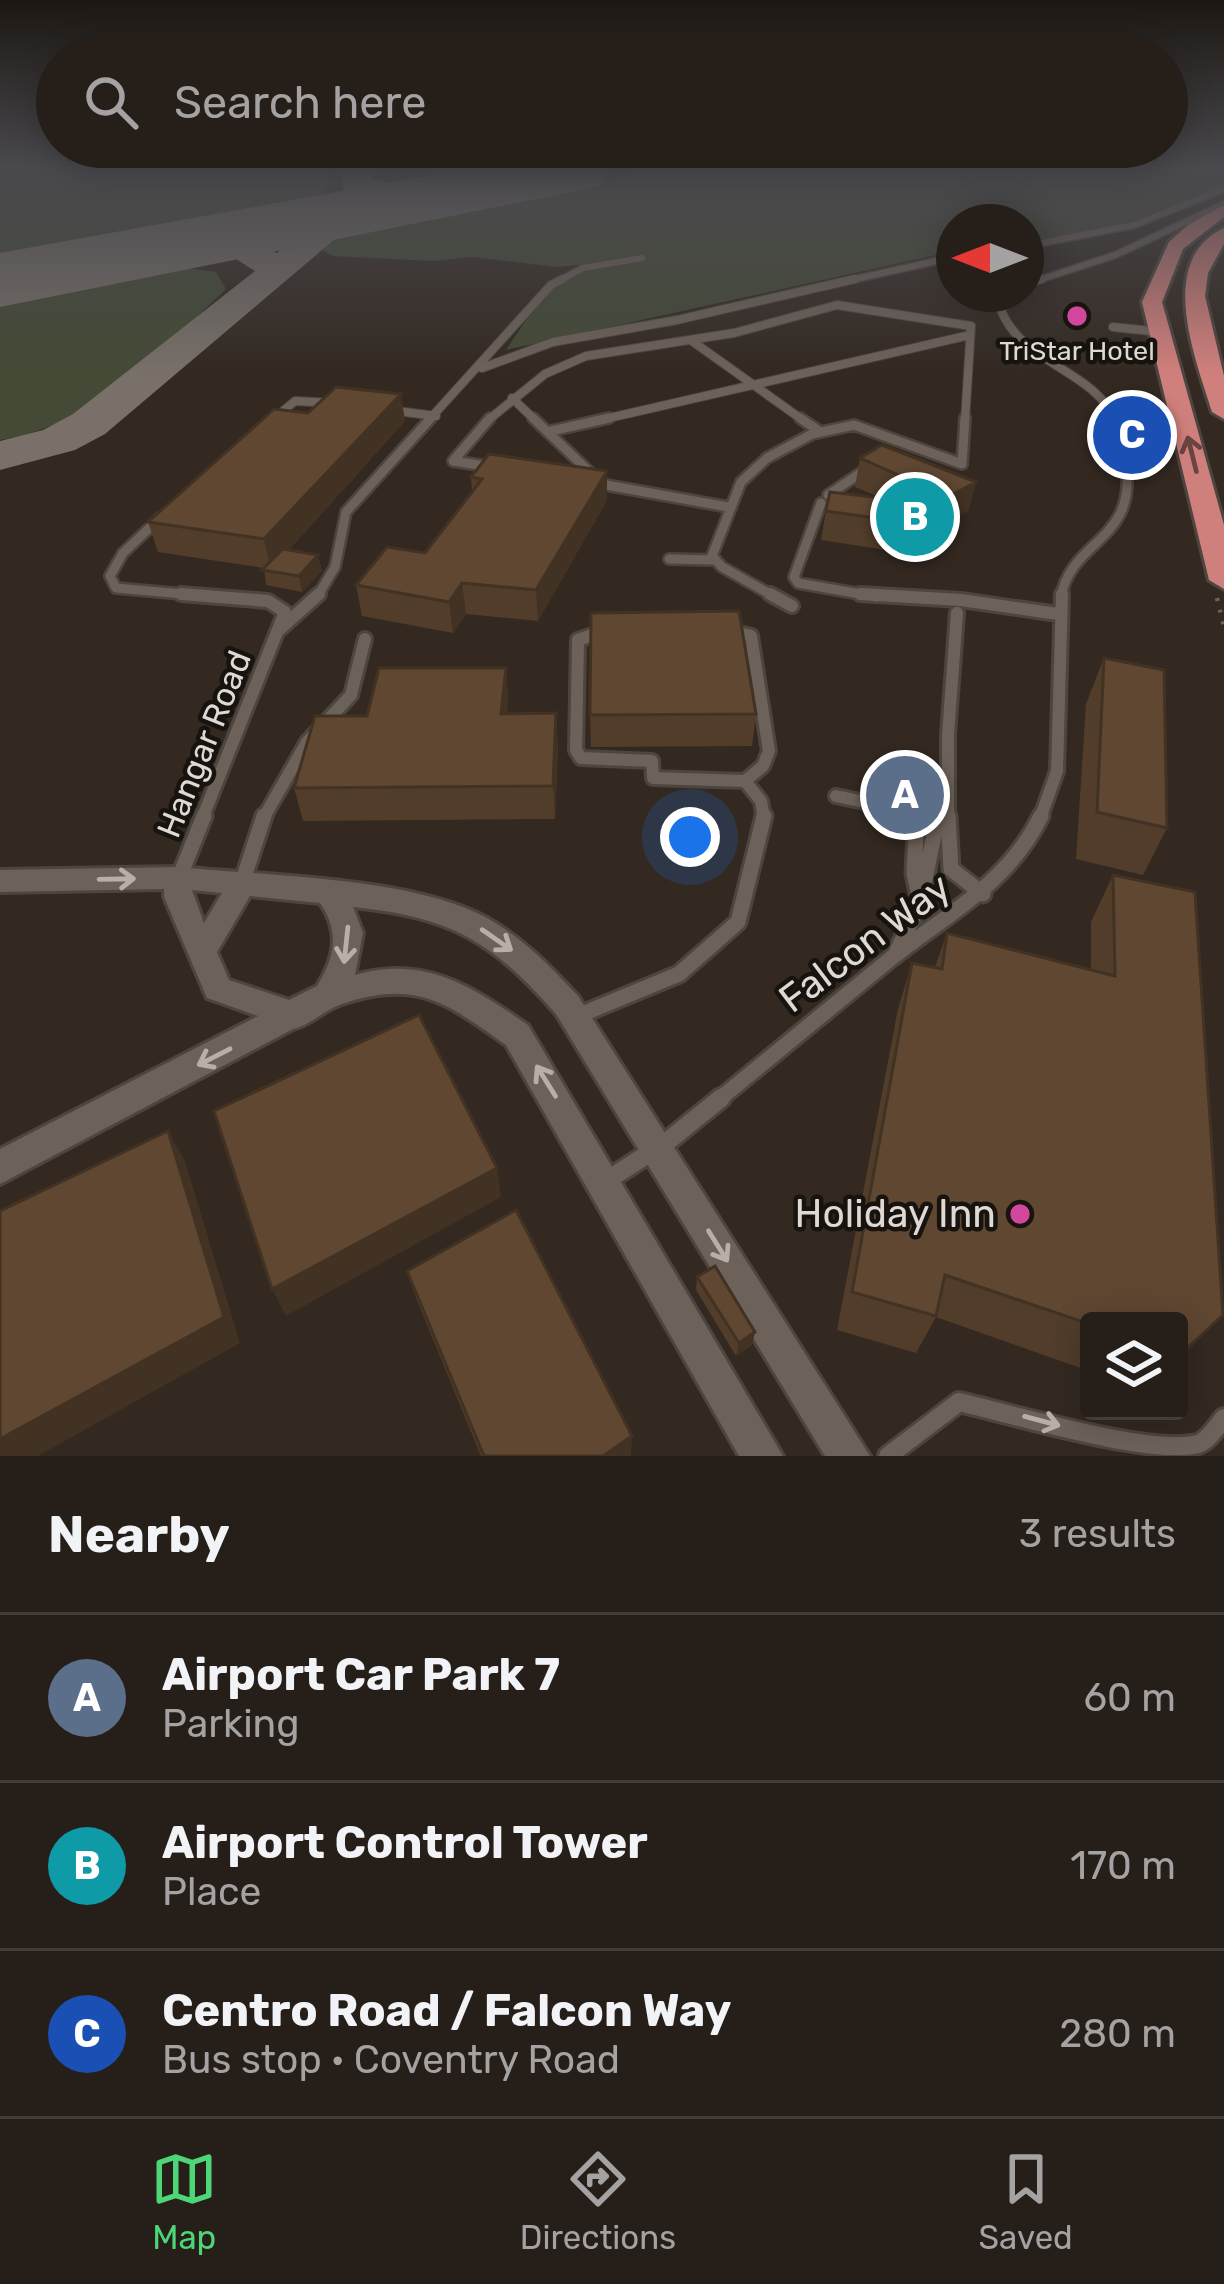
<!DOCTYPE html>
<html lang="en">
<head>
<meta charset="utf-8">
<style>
	:root { --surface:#261f19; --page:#2e2722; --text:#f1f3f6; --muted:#a4a2a2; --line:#423d38; --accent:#4dd676 }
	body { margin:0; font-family:Rubik,sans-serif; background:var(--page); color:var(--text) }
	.controls { position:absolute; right:36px; bottom:36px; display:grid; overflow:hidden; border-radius:12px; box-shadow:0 6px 30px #0003 }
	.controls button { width:108px; height:108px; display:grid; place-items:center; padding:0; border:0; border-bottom:3px solid var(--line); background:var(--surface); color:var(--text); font:60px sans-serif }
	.compass { position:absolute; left:936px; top:204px; width:108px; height:108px; border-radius:50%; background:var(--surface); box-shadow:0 6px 30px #0003; rotate:270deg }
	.you { position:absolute; left:690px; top:837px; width:42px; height:42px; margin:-30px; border:9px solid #fff; border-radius:50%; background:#1a73e8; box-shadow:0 0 0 18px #1a73e833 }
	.badge { display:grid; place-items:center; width:78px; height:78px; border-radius:50%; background:var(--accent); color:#fff; font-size:39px; font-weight:700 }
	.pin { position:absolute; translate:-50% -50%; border:6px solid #fff; box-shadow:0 3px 12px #0006 }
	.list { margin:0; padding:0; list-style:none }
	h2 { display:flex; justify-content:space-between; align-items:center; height:156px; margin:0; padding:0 48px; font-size:51px }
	h2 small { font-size:39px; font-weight:400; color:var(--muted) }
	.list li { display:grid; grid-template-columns:78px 1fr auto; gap:36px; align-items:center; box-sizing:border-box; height:168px; padding:0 48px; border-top:3px solid var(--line) }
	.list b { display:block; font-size:45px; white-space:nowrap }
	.list p { margin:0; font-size:39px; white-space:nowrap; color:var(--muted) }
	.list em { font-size:39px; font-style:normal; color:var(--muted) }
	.icon { flex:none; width:66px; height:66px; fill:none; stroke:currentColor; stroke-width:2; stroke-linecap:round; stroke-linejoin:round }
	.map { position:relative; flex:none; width:1224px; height:1456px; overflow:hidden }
	.search { position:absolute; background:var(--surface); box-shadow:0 6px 30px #0003; left:36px; right:36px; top:36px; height:132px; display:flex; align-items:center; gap:30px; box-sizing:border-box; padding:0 42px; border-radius:66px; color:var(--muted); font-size:45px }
	.sheet { height:660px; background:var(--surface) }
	nav { display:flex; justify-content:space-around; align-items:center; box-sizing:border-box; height:168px; border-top:3px solid var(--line); background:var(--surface); font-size:33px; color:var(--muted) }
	nav a { display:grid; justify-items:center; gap:6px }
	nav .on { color:var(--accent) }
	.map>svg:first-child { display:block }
</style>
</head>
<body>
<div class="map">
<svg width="1224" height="1456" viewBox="0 0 1224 1456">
	<rect width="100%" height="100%" fill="#332921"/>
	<!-- green -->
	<path fill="#444a35" d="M73,170H331L321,202L0,261V182Z
		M651,170H1224V186L1140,220L1026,242V222H954V251L506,350C555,279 552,274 639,258L558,267L472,257L432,261L333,256L320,249L319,237L335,232Z
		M165,265L216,272L226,289C162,349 91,427 0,440V298Z"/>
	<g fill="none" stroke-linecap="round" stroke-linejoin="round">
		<!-- taxiway -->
		<path fill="#787069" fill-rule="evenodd" d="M341,170H369L372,178C399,189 447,179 464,195C447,212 397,208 375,200L368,211L105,434L75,450L0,470V441L43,430L73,414L255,271L236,259L165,254L160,247L165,240L228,237L277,253L345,200Z"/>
		<!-- runway -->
		<path fill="#787069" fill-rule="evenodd" d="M458,170H611L601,185L576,191L0,307V253Z"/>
		<!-- lane-far5 casing -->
		<g stroke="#4d453f" stroke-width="9">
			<path id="lane-far5" d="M1026,246L1134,225L1224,189
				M557,282L583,268L642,258
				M842,282L954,257
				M1033,282L1115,255L1224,204"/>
		</g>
		<!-- lane-far4 casing -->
		<g stroke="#4d453f" stroke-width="10">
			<path id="lane-far4" d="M1026,284L1042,279
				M1012,294L1001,310C1023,365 1093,369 1116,421
				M1113,327L1160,332
				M692,341L804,421
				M482,368L553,342L677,320L855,279
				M512,398L536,421
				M389,410L436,416
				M271,421L295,401L334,403
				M428,421L551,285L563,279
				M487,421L545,374L586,356L734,333L837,305L971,326L965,421
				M596,421L970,335"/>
		</g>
		<!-- lane-far3 casing -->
		<g stroke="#4d453f" stroke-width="14">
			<path id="lane-far3" d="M490,418L453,461L492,467
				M533,418L598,480
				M800,418L819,431
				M271,421L275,418
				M551,431L609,418
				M595,483L728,507
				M828,495L865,470
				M821,503L794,577L798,583L877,597
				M161,517L123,553L110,576L116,588L216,597
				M669,559L716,560
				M317,597L335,567L346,512L431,418
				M775,597L722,567L712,556L741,482L767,458L812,434L854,425L962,464L965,418
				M1061,597C1071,539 1137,542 1126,465C1123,448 1122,433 1115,418"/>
		</g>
		<!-- lane-far2 casing -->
		<g stroke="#4d453f" stroke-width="18">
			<path id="lane-far2" d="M181,594L268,601L285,612L202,819
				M770,594L792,606
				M860,594L961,600L1058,614
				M280,629L319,594
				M726,630L751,636L769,751L763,766L745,781
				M604,631L578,640L576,750L581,758L652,761L653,778L745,781L761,801L764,819
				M836,796L917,813V819
				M263,819L307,742L351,695L365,639
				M937,819L944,786
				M948,819V735L957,613
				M1040,819L1057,771L1062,594"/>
		</g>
		<!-- lane-far1 casing -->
		<g stroke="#4d453f" stroke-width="21">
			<path id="lane-far1" d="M917,816L914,873L919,896
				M948,816L951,869L983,894
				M179,878L204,816
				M241,886L264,816
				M895,955L920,903L938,816
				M575,1017L679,974L738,922L764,816
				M717,1101C774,1054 831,1007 889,960C945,915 1008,884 1041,816"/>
		</g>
		<!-- lane casing -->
		<g stroke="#4d453f" stroke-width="24">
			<path id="lane" d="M603,1183L668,1141L721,1098
				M888,1456L959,1402C1012,1414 1150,1456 1198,1444C1209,1440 1217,1426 1224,1418"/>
		</g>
		<!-- street casing -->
		<g stroke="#4d453f" stroke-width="6">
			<path id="street" d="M179,867C266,876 412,877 487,918C523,938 550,966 578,996L870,1456H825L556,1014C492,941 451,917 353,907L363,933L355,975C426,955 472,987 528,1025L783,1456H739L506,1045C446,1003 418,979 342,1004C324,1010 309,1026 293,1029L0,1184V1149L258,1016L207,998L164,897V889L0,892V870ZM192,890L222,893L204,923ZM250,896L320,903C340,932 335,957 317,986L289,1000L229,980L217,952Z"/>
		</g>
		<!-- highway casing -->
		<g stroke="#4d453f" stroke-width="6">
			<path id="highway" d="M1224,205V217L1183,249L1162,302L1224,525V589L1209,580L1142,302L1169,242L1188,225Z
				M1224,228V244L1208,273L1205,296L1224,376V419L1212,412C1196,360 1155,260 1224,228Z"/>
		</g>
		<!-- path -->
		<path stroke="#6b625b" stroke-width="4.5" stroke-dasharray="3 9" stroke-linecap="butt" d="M1217,598L1224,627"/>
		<!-- lane-far5 -->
		<use href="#lane-far5" stroke="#6d6259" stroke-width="6"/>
		<!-- lane-far4 -->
		<use href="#lane-far4" stroke="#6d6259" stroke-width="8"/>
		<!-- lane-far3 -->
		<use href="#lane-far3" stroke="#6d6259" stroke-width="9"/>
		<!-- lane-far2 -->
		<use href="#lane-far2" stroke="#6d6259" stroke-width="12"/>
		<!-- lane-far1 -->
		<use href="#lane-far1" stroke="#6d6259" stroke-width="15"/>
		<!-- lane -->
		<use href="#lane" stroke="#6d6259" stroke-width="18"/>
		<!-- street -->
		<use href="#street" fill="#6d6259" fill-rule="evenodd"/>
		<!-- highway -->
		<use href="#highway" fill="#d0807c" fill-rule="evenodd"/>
	</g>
	<!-- wall -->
	<path fill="#523d2b" d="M308,413L405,421L289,550L322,571L302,592L266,585L264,568L158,552L148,522Z
		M860,458L976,482L968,511L941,526L939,525L932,557L821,540L826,511L879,497L855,487Z
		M471,477L607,500L538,621L466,614L453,633L362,616L356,585L425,553L472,491Z
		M1104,658L1167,828L1143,875L1076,859L1086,704Z
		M506,668L508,699L507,714L558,746L555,819L303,821L294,788L367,716Z
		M756,714L752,746L591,747L590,715Z
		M1113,875L1223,1315L1179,1359V1321H1089V1371L936,1317L916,1353L837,1330L898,1009L912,963L935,967L947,933L1091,969V922Z
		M407,1271L631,1456H481L416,1298Z
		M697,1277L752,1345L736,1356L696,1290Z"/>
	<!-- shaded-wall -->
	<path fill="#423223" d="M401,394L405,421L271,570L264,539Z
		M607,471V500L538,621L536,590Z
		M976,482L968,511L941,526L948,497Z
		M318,555L322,571L302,592L299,576Z
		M462,583L466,614L453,633L449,602Z
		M506,668L508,699L504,746L501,714Z
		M556,713L558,746L555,819L553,786Z
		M168,1131L185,1161L240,1343L38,1456H0V1439Z
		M497,1168L501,1197L286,1316L272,1289Z
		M755,1332L752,1345L736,1356L739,1343Z
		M632,1436L631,1456H603Z"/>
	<!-- building -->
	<path fill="#5f4732" stroke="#423223" stroke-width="3" d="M336,387L401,394L264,539L148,522L274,409L308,413Z
		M882,445L976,482L948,497L860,458Z
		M489,454L607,471L536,590L462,583L449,602L356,585L387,547L425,553L482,479L471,477Z
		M830,492L942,505L939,527L826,511Z
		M283,549L318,555L299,576L262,570Z
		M739,611L756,714L590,715L591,613Z
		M1104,658L1164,670L1167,828L1097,812Z
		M379,668H506L501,714L556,713L553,786L294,788L315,716H367Z
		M1113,875L1195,892L1223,1315L1180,1355L1179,1321H1089V1324L945,1275L936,1316L852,1292L912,963L942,969L947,933L1115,976Z
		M419,1015L497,1168L272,1289L214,1111Z
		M168,1131L224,1317L0,1439V1211Z
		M516,1210L632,1436L603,1456H484L407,1271Z
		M715,1266L755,1332L739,1343L697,1277Z"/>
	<!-- one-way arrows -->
	<defs><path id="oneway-shaft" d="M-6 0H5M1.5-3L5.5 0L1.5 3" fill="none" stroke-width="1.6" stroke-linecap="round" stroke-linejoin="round" transform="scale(3)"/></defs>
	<use stroke="#6a4440" href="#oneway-shaft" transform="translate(1192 454) rotate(-104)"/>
	<g stroke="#b7afa8">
		<use href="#oneway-shaft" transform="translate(117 879) rotate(-1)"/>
		<use href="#oneway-shaft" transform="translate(497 940) rotate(35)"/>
		<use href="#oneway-shaft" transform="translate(346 945) rotate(96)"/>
		<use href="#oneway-shaft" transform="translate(214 1057) rotate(153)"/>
		<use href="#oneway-shaft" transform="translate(546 1081) rotate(-122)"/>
		<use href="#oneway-shaft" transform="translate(718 1246) rotate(58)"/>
		<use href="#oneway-shaft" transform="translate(1042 1421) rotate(15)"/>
	</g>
	<!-- sky -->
	<linearGradient id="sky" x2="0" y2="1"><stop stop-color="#1c1712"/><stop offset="0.45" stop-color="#4a494e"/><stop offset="1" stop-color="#4a494e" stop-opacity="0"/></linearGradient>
	<rect width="1224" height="374" fill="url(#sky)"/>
	<!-- markers -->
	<g fill="#d1479c" stroke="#17130f" stroke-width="4.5">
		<circle cx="1077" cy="316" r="12"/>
		<circle cx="1020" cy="1214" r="12"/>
	</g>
	<g text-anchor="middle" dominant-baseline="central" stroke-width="9" stroke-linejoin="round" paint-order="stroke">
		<!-- far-poi labels -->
		<g font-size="27" fill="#dfd8d3" stroke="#17130f">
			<text x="1077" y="351">TriStar Hotel</text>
		</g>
		<!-- street labels -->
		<g font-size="33" fill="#dfd8d3" stroke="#17130f">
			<text transform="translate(204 744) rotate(-68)">Hangar Road</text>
		</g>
		<!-- near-street labels -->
		<g font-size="39" fill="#dfd8d3" stroke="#17130f">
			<text transform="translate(865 943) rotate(-37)">Falcon Way</text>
		</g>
		<!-- near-poi labels -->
		<g font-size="39" fill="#dfd8d3" stroke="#17130f" text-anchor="end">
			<text x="996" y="1214">Holiday Inn</text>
		</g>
	</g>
</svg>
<div class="controls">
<button><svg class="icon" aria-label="layers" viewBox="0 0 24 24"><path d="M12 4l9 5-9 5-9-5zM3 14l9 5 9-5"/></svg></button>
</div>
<svg class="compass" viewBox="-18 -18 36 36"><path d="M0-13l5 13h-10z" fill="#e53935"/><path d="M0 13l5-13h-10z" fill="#a4a2a2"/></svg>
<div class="you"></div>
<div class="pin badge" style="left:905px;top:795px;background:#5c6f8a">A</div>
<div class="pin badge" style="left:915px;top:517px;background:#0f9aa8">B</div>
<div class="pin badge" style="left:1132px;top:435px;background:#1a4fb4">C</div>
<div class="search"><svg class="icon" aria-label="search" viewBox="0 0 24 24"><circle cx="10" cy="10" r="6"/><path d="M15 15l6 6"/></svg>Search here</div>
</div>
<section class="sheet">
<h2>Nearby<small>3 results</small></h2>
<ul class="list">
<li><span class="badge" style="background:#5c6f8a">A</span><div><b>Airport Car Park 7</b><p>Parking</p></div><em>60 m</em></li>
<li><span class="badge" style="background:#0f9aa8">B</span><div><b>Airport Control Tower</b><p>Place</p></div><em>170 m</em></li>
<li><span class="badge" style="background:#1a4fb4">C</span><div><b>Centro Road / Falcon Way</b><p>Bus stop · Coventry Road</p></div><em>280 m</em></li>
</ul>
</section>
<nav>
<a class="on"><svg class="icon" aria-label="map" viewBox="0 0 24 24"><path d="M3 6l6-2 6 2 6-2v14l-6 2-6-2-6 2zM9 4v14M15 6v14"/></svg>Map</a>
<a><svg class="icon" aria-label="directions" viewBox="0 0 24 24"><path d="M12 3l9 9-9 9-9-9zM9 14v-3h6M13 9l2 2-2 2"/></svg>Directions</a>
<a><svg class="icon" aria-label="saved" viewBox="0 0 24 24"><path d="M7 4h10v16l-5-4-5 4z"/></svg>Saved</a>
</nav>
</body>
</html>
